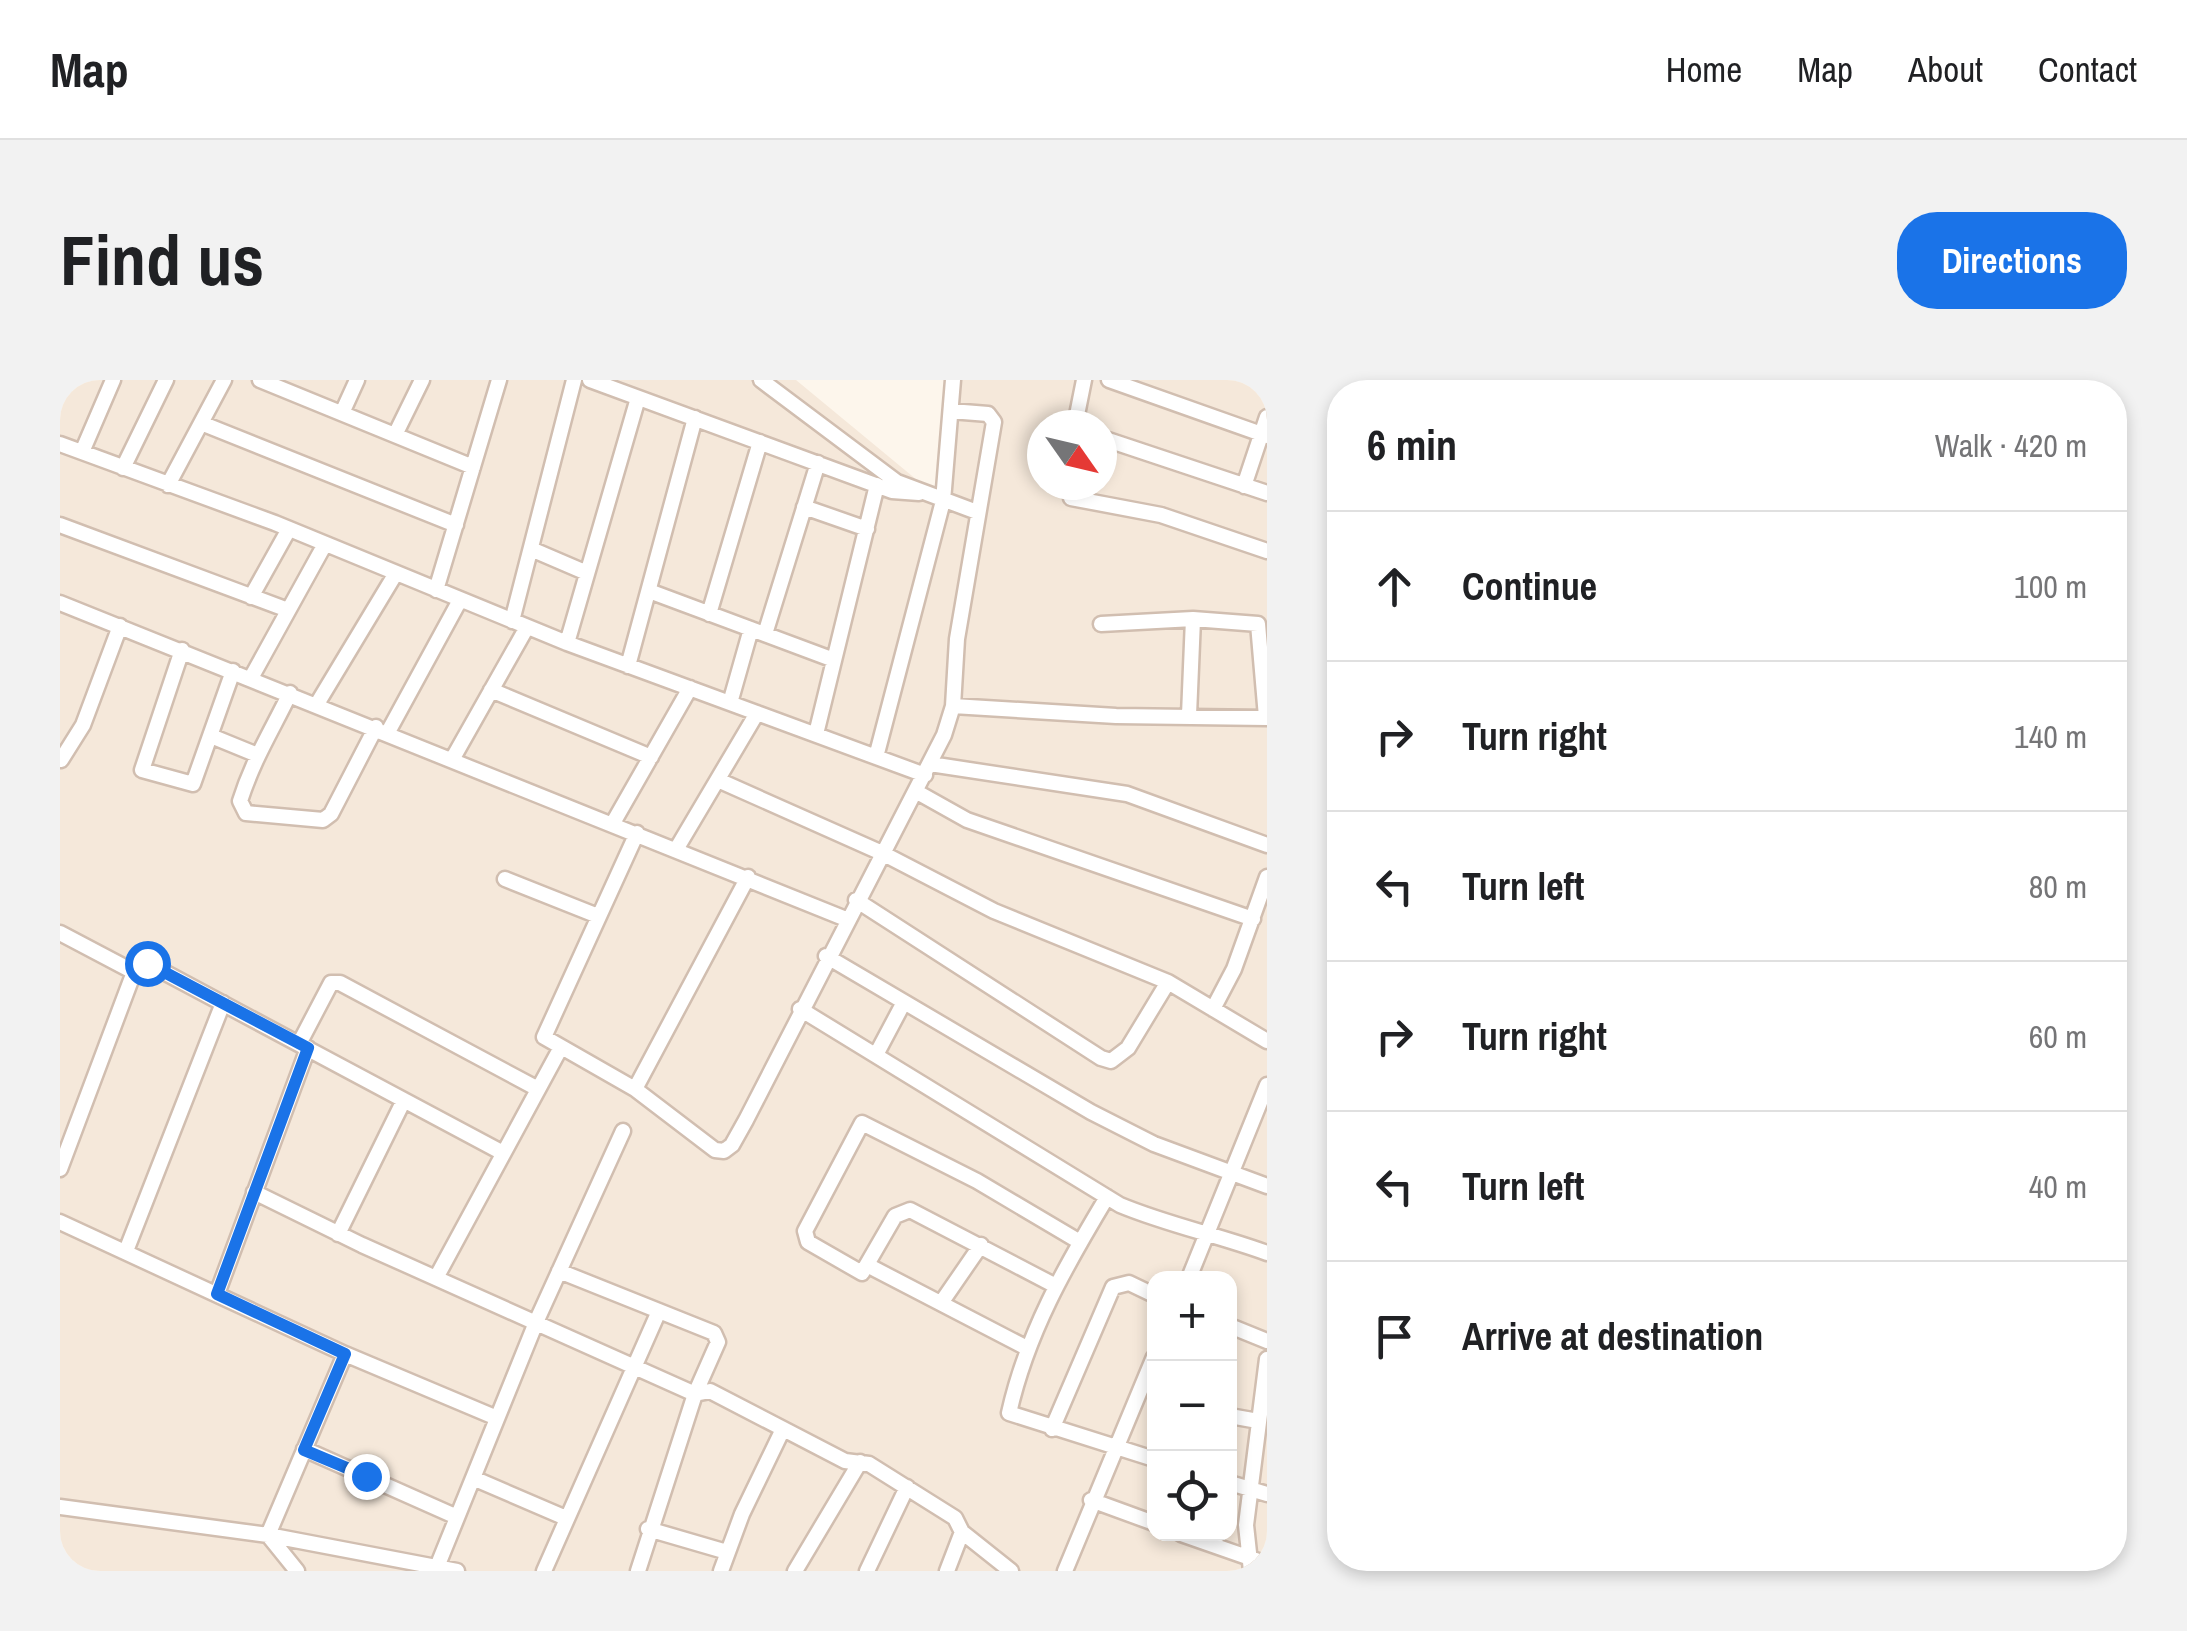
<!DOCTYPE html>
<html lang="en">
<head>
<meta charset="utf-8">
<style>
	:root { --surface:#fff; --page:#f2f2f2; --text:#202124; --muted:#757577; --line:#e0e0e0; --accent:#1a73e8 }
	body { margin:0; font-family:"Archivo Narrow",sans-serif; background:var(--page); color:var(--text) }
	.controls { position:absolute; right:30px; bottom:30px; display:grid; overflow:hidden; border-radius:20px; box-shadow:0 5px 15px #0003 }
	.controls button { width:90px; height:90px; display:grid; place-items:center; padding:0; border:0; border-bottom:2px solid var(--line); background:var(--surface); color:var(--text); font:50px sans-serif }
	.compass { position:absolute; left:967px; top:30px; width:90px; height:90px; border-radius:50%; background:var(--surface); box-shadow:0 5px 15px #0003; rotate:124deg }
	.stop { position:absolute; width:30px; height:30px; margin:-22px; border:8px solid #1a73e8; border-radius:50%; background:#fff }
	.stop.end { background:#1a73e8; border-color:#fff; box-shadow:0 2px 10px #0008 }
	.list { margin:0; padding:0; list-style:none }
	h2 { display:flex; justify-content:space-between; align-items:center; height:130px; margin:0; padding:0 40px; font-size:42px }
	h2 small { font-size:32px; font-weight:400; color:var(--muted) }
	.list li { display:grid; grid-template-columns:65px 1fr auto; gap:30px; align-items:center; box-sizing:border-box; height:150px; padding:0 40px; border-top:2px solid var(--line) }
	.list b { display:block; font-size:38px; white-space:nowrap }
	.list em { font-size:32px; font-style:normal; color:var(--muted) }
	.icon { flex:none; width:55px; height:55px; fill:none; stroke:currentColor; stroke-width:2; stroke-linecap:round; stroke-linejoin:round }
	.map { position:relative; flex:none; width:1207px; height:1191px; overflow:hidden; border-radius:40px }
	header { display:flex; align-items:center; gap:60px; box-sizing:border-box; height:140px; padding:0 50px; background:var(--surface); border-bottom:2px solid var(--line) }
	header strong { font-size:48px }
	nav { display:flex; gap:55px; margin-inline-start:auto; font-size:35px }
	.intro { display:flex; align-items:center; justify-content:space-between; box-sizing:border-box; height:240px; padding:0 60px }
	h1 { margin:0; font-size:70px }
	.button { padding:25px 45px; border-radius:40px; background:var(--accent); color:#fff; font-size:35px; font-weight:700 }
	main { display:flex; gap:60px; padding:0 60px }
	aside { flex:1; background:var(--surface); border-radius:40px; box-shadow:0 5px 15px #0003 }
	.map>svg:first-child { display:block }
</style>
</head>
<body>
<header>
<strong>Map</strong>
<nav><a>Home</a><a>Map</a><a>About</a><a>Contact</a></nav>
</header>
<div class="intro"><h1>Find us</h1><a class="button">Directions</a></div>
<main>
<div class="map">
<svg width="1207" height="1191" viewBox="0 0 1207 1191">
	<rect width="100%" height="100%" fill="#fdf6ec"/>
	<!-- residential -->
	<path fill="#f5e8da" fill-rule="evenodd" d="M0,0H736L886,124L896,0H1207V1191H0ZM982,45H1042V105H982ZM1094,898H1170V1154H1094Z"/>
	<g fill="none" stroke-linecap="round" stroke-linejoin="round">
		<!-- minor casing -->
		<g stroke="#d1beb0" stroke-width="19">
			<path id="minor" d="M200,0L413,87
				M530,0L832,111L859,113
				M701,0L837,102L917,132
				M1049,0L1207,56
				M282,33L297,0
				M141,43L396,145
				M1015,45L1024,0
				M335,55L362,0
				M1042,58L1207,113
				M0,64L215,143L507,263L865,395
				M22,72L53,0
				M63,88L106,0
				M108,105L164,0
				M1184,106L1207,37
				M1011,118L1101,135L1207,171
				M744,127L807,149
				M0,145L228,230
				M471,169L527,193
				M376,210L439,0
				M589,211L774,280
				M191,217L229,149
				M0,223L786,539
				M649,234L700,62
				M452,241L514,0
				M1041,244L1133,239L1198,244L1206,337
				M705,254L758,83
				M507,263L578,18
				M122,270L82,390L133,404L173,291
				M568,286L635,38
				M191,298L265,164
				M431,310L591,377
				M230,313C211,352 193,380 180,421L186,433L263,440L271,434L316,347
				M670,323L691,249
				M257,324L336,193
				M893,326L1056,336L1207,338
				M1129,335L1133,239
				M328,352L400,220
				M756,354L817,105
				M151,356L195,374
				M816,377L883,121L893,0
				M393,378L467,247
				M1,380L23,345L60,246
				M870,384L1067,414L1207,465
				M658,400L822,473L934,531L1108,602L1207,661
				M857,412L907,440L1193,539
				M553,443L630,308
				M577,453L484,657L575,709L655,770L664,771L672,765L686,740L884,355L893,326L897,259L934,42L928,34L891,31
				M617,468L697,333
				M445,499L538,536
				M796,520L1041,678L1051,681L1068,668L1108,602
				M0,553L74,592
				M766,576L1031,732L1094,764L1207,806
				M740,629L1060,825C1108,845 1158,855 1207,873
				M1153,629L1174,589L1207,497
				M239,664L271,603H280L478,709
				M817,673L844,622
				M575,709L688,497
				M0,789L74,592L87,583L443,773
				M194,812L302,865L635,1014L650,1011L785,1081L809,1084L895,1138L902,1152L951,1191
				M1047,817C1005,887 967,953 949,1033L1094,1079
				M0,842L285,974L437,1038
				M278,854L344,720
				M66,871L163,623
				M809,886L967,968
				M499,891L654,953L658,962L635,1014L578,1191
				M376,898L500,669
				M1129,898L1207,705
				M994,905L850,830L835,836L802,893L748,862L745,851L802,743L917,801L1020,862
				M157,914L248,668
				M881,923L921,865
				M1170,946L1207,961
				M1170,1036L1198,1041
				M992,1049L1053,907L1069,903L1094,915
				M244,1069L397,1137
				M413,1098L506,1138
				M1170,1103L1207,1114
				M1031,1120L1094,1143
				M0,1127L208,1155L397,1191
				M588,1149L667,1172
				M1121,1154L1207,1184
				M377,1187L477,940L563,751
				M237,1191L208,1155L285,974
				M484,1191L599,931
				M661,1191L682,1134L723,1049
				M735,1191L800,1082
				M807,1191L847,1107
				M887,1191L902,1152
				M1005,1191L1094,977
				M1191,1191L1186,1145L1207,979"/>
		</g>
		<!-- minor -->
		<use href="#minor" stroke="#fff" stroke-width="14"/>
	</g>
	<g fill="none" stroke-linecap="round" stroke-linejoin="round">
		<!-- route -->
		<path stroke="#1a73e8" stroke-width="12" d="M87,583L248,668L157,914L285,974L244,1070L306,1096"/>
	</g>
</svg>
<div class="controls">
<button>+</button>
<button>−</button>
<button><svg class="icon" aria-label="locate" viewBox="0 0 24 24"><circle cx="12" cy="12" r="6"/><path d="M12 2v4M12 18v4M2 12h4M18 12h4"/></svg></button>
</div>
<svg class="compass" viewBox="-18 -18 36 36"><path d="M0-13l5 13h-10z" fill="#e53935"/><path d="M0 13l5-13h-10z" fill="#757577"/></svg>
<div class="stop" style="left:87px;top:583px"></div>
<div class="stop end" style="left:306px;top:1096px"></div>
</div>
<aside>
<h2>6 min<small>Walk · 420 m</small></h2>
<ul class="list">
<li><svg class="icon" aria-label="ahead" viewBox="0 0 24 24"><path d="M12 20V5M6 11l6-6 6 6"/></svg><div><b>Continue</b></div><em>100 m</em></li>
<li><svg class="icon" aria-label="right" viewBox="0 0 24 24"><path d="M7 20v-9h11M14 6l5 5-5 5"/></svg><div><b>Turn right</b></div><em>140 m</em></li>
<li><svg class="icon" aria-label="left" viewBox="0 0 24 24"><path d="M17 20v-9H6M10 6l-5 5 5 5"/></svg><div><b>Turn left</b></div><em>80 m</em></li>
<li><svg class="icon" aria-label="right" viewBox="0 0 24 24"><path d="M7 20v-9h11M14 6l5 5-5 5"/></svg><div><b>Turn right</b></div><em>60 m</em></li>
<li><svg class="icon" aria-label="left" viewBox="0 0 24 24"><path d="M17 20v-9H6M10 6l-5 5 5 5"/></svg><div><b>Turn left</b></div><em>40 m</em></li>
<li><svg class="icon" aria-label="arrive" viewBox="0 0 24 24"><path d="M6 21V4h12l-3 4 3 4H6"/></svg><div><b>Arrive at destination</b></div></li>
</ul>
</aside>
</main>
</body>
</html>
